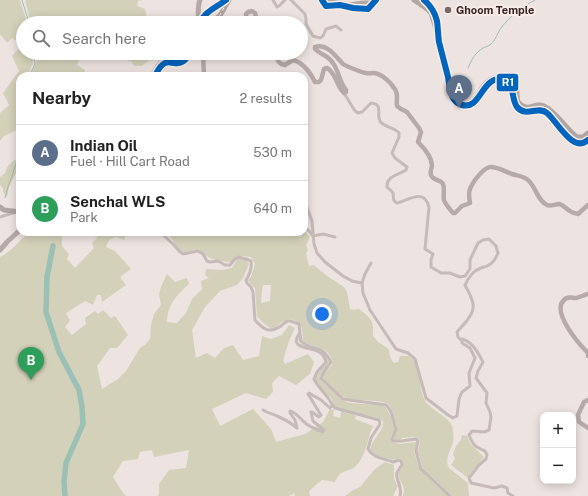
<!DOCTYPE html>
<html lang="en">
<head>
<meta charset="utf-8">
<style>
	:root { --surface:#fff; --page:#f6f6f6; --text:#222; --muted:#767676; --line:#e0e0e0; --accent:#db2777 }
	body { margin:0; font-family:"Public Sans",sans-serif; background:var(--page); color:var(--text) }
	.controls { position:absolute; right:12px; bottom:12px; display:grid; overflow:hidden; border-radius:8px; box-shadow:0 2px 10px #0003 }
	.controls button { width:36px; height:36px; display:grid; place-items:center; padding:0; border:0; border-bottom:1px solid var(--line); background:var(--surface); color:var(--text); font:20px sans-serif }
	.you { position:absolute; left:322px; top:314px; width:14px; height:14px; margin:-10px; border:3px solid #fff; border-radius:50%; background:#1a73e8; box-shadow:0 0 0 6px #1a73e833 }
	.badge { display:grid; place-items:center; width:26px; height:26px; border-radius:50%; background:var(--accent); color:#fff; font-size:13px; font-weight:700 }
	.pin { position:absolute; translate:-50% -33px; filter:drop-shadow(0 1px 2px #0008) }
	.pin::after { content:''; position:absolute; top:21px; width:14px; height:12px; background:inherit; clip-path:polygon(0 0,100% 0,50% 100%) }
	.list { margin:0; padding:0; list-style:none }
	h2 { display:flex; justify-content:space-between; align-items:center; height:52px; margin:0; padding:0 16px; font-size:17px }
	h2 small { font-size:13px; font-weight:400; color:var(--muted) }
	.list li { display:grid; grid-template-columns:26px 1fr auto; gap:12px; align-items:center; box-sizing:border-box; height:56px; padding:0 16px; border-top:1px solid var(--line) }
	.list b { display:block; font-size:15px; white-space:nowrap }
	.list p { margin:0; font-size:13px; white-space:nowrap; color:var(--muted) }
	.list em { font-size:13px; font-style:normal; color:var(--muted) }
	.icon { flex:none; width:22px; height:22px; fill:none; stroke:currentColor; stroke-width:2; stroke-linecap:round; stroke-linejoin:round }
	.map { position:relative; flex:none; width:588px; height:496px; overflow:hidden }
	.search { position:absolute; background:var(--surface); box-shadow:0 2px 10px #0003; left:16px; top:16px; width:292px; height:44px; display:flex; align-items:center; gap:10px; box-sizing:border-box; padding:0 14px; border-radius:22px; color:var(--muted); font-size:15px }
	.panel { position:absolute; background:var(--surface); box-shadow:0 2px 10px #0003; left:16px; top:72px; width:292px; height:164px; border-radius:12px }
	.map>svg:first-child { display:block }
</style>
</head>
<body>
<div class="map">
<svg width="588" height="496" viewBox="0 0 588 496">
	<rect width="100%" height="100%" fill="#ede3e0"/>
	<!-- green -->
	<path fill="#d4d1ba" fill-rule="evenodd" d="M0,0H20L27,23H23V53H32L33,63L27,76H20V136L17,130L4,136L0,141V113L9,105L3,93L19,71L12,56L20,47L17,41L12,38L7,43L0,34Z
		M25,0H143L138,1L137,6L145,9L147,18L145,23H31Z
		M36,53H79V55L80,57L77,65L85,70V75L88,76H30L36,63Z
		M121,53H156V55L142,66H134L132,62L123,59Z
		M20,158V170L17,171L9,187L7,197L3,192V188L0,185V177L5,173C6,166 14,159 20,158Z
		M304,230L310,237L306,245L308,250L306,253L309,266L314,265L327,276L344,287L347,292L350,309L354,310L359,309C371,318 374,320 373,336L378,342L383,345L389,350L390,357L394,363L398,362L400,356H408C410,358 413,359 415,362C421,371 419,391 425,401C430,409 450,418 452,426C453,431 454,437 453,442C451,450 444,460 449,468L468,483L469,496H452L423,469L418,452L420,441L419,439L414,437L402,438L400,440H394L393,438L397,429C396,423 393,410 389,405C384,399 355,401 346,398C343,397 331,388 328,385C326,383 325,380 323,377L327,370L332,365C333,348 316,348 304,342C302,338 303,334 302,329C301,321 292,317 284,321C280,323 278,327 273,329C267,327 261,321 257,316L255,288L250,283L248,280L251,277L255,264L251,257C241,256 237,253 232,262C227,262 213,260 210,258C206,256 201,251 197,250C191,249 186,255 179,250C176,247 174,241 170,237L171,232H304ZM263,285H271L270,301L261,303L262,290Z
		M29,232H57L56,234L62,237V246L69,254L67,259L75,268L94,248L92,243L97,238L96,234L98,232L102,234L104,232H128L124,240L116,237L109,240L106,247L115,251L131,269L120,277L126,285L102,302L101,295H97L93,305L85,301L66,313L70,321L65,327L72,335L86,324L85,318L95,311L98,314L103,310L111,318L115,316L128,335L117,348H110L97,366L102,389L118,379L126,371L140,348L145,345L150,339L151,325L154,314L161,305L159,294L161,287L167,274L175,282L187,278L189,284C176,296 168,304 167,322L177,323L186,313L192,299L202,289L201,281L209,278L205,275L206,269L221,270L232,268L238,258L246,260L249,264L243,278L237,285L220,291L205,307L192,330L196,358L207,353L215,358L224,348L233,345L243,360L259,356L262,336L270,339L282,335L289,325L295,328L289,341L283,360L285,364L308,354L314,362L310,374L296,385L279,376L272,383L273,392L266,399L246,393L212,409L220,426L253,409L271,429L276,442L305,434L323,422L330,409L334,410L333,416L340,418L341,411L356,416L355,419L373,426C367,439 366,457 355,467C351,470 344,471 340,474C338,476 336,479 335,482L322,480L309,491L310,496H295L294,493L289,496H158L159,494V484L169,470L186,468L189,450L154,457L152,450L140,452L138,459L123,461L113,477L123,493L126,496H67L66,478L67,463L85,424L84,406L80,389L61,351L48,312L49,277L54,246L53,244L52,246L46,277L45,313L58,352L78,390L82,423L65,463L63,482L64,496H0V257C11,252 20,240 29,232Z
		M299,338L300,341C311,346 325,350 329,362L324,369L320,377C323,384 328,387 333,391C337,394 339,398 342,400C352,406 375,402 386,407L392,419L393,425L395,430C392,434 390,437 392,442L400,444L415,442L417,443L414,452L420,469L438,487L449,496H403C403,494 404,491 404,489C403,484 399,481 399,476C398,468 408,467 400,458C391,461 392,459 384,458C353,453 385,434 383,422C382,420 380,419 378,418L338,408L334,406L331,398L322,391L316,381V376L326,363L323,355L302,345L298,340Z
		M462,435L467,436L470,443L484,457L472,471L468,478L451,465L455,459L453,454L456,446L461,440Z
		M385,462L394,465V479L398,486L393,496H345L353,490L360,487L375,469Z"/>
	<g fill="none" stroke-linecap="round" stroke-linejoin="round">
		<!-- stream -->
		<path stroke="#9bc0b5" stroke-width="1" d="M22,0L29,23
			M468,68C472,59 475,53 483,48C485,47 489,46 491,44C495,41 498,32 501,28C510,16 522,7 535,0
			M29,76L35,64L33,53
			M5,198L8,187L13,173L20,151"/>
		<!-- river -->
		<path stroke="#9bc0b5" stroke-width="5.5" d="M53,246L47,277L46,312L59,352L79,390L82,407L83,424L66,463L64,482L65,496"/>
		<!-- minor -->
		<path stroke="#c6bbb9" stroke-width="3" d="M273,0L277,7L279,6L285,0
			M291,0L305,14L306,19V24L313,36L320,38L323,36L326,29L336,26L341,30
			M344,93L355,111L358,113L362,112L371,103C384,104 376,115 380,121C383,127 394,127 399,133V137L392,153L395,158L407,167L406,170C399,175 386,176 387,187C389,189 392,191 393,193C394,198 392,200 397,203C409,200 424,188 429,207L425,249L433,254L431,260V267L441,273H450L460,277L465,276L470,269V260L478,243L483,240L489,239L496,246L498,253C496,258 492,264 487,266C485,267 483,267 481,268C474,270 468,278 465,285C468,291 472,297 473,304C475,314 463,325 457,332L458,337L462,341
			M304,199L312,221L314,244L317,253L325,262L343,276L352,281L362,283
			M0,217L16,212
			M304,226L310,232L313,236L323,234L335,237
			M160,232L174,245L180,252L183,254L198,251L203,254L207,261L210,262L218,261L225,265H230L235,259L238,257L246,259L251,261C252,269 250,274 246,280L247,283L251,287L253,292L255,320C263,329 269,334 281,326C283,324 286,321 289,321C292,321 296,323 299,324L300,333C287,349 312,347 319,352C323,354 325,358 326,362L317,372L314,379C318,387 323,391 328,398C331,401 331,405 335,408L379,420L380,424L371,438L368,449C374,459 383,458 393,462L399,460L401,461L402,465C400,467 398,471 397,473C395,480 403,486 400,496
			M371,263L365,274L362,283L363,293L370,310L396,349L408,353L415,359L426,398L448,415L453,418L457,416L459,399L462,392L470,386L469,373L475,358L470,348L462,343V339C473,342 478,353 483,362L478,371L476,378L487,393L486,403L490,412L491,417L489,430L484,432L472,431L469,435C473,445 475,447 485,451L487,455L486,459L479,465L469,478L471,483L494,488L502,486L507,488L508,493L513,496
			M300,333L301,341C313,352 321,343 331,362L325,370L321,378L328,385L343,399L386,405C393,410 393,422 396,429L392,439L393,441H401L416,439L418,441L416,451L421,469L450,496
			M263,410C269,414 271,413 277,416C284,419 291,423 297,428L295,420L290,413V411C298,413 301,421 308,425C312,428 318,430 323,432L324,430L313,421L311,412H312L319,417L321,415L308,394L309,393L321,400L330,408L332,406"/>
		<!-- secondary -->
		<path stroke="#b7aba9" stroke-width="4.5" d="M247,23L246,14L248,12L252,11L255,13L256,17V23
			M203,53L204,76
			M278,53V61L281,64L285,65L293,60C304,63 310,72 315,82H319L321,80L324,69L327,68C337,74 336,86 344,93L346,92V90C339,82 339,71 333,63C328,55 321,55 315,49V47C328,43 336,57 343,64C346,66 363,73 366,73C370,74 374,72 378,74C384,76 391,83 394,88C399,93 396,99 397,106L401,109L407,112L419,128L421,132L418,142C423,147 432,157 432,166C431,169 430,172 431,175C433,181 441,179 443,184C445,189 443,195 444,200C445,204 450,209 453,213H455L462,206L470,203C468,192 469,189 475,180C490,160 493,167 512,174C518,176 525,176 529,181C536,188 538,201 547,205C551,207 555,204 559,204C564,205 566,209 570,211C572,213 575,213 578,214L588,205
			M588,294C584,295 580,297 576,298C572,298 567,296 564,300C551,312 579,344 588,353V356
			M588,400L584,402L578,415L579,422L588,428"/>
		<!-- primary -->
		<path stroke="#b5aaa8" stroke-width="5" d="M198,23C199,15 197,7 200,0
			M0,250L7,242L20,230"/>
		<!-- trunk -->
		<path stroke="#b0a6a4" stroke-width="5" d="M324,0L328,2L339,3L349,5L363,3H373L378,0
			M414,0L427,9L431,13L438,35L452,94C455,98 458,103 463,104C476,106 479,88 487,82C491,78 496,77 501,77C506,76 512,79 515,84C518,88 516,96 518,102C530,114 533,101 544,106C555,110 566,129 577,137H583L588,133
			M212,23L221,14L229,0
			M152,76C155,72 157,65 162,62C170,56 183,66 188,53
			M0,207L4,210L20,212"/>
		<!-- rail casing -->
		<g stroke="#aea5a3" stroke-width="2.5">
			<path id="rail" d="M201,19L204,13L224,0
				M210,23L220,15L228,0"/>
		</g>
		<!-- rail -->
		<use href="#rail" stroke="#faece7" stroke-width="1" stroke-dasharray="3" stroke-linecap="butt"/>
		<!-- rail-1 casing -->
		<g stroke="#faece7" stroke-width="9">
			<path id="rail-1" d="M322,0L326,6L340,5L353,8L368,9L376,0
				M424,0C430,5 435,13 437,21C438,28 438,35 439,42C442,54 445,65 448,77C449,84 450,92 453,98C455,102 458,104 462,105C480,110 481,80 499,79C503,78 507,81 509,84C514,90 512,100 517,107C526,118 538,105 547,113C557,121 573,154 588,140
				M200,23C204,12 217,7 226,0
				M155,76C157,72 160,65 165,63C169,61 173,64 178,63C183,63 188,58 190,53"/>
		</g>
		<!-- rail-1 -->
		<use href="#rail-1" stroke="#0065bd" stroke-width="6"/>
	</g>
	<!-- markers -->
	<circle fill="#776968" stroke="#faece7" stroke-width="1.5" cx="448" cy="10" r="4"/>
	<g text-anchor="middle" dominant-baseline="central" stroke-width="4" stroke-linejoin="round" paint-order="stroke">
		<!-- poi labels -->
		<g font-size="11" font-weight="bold" fill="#372727" stroke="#faece7" text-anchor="start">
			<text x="456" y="10">Ghoom Temple</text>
		</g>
	</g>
	<rect stroke="#faece7" stroke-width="1.5" x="496" y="73" width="23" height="19" rx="4" fill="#0065bd"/>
	<g font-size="11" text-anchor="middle" font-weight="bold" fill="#fff">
		<text x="508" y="86">R1</text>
	</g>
</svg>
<div class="controls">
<button>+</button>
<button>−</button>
</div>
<div class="you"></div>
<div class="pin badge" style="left:459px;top:108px;background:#5c6f8a">A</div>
<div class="pin badge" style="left:31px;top:380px;background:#2e9e5b">B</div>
<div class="search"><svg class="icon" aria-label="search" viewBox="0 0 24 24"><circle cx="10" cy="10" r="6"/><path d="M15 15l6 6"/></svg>Search here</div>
<section class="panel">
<h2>Nearby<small>2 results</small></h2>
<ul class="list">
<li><span class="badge" style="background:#5c6f8a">A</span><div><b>Indian Oil</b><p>Fuel · Hill Cart Road</p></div><em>530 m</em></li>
<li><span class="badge" style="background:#2e9e5b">B</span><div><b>Senchal WLS</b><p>Park</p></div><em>640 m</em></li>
</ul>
</section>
</div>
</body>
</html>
